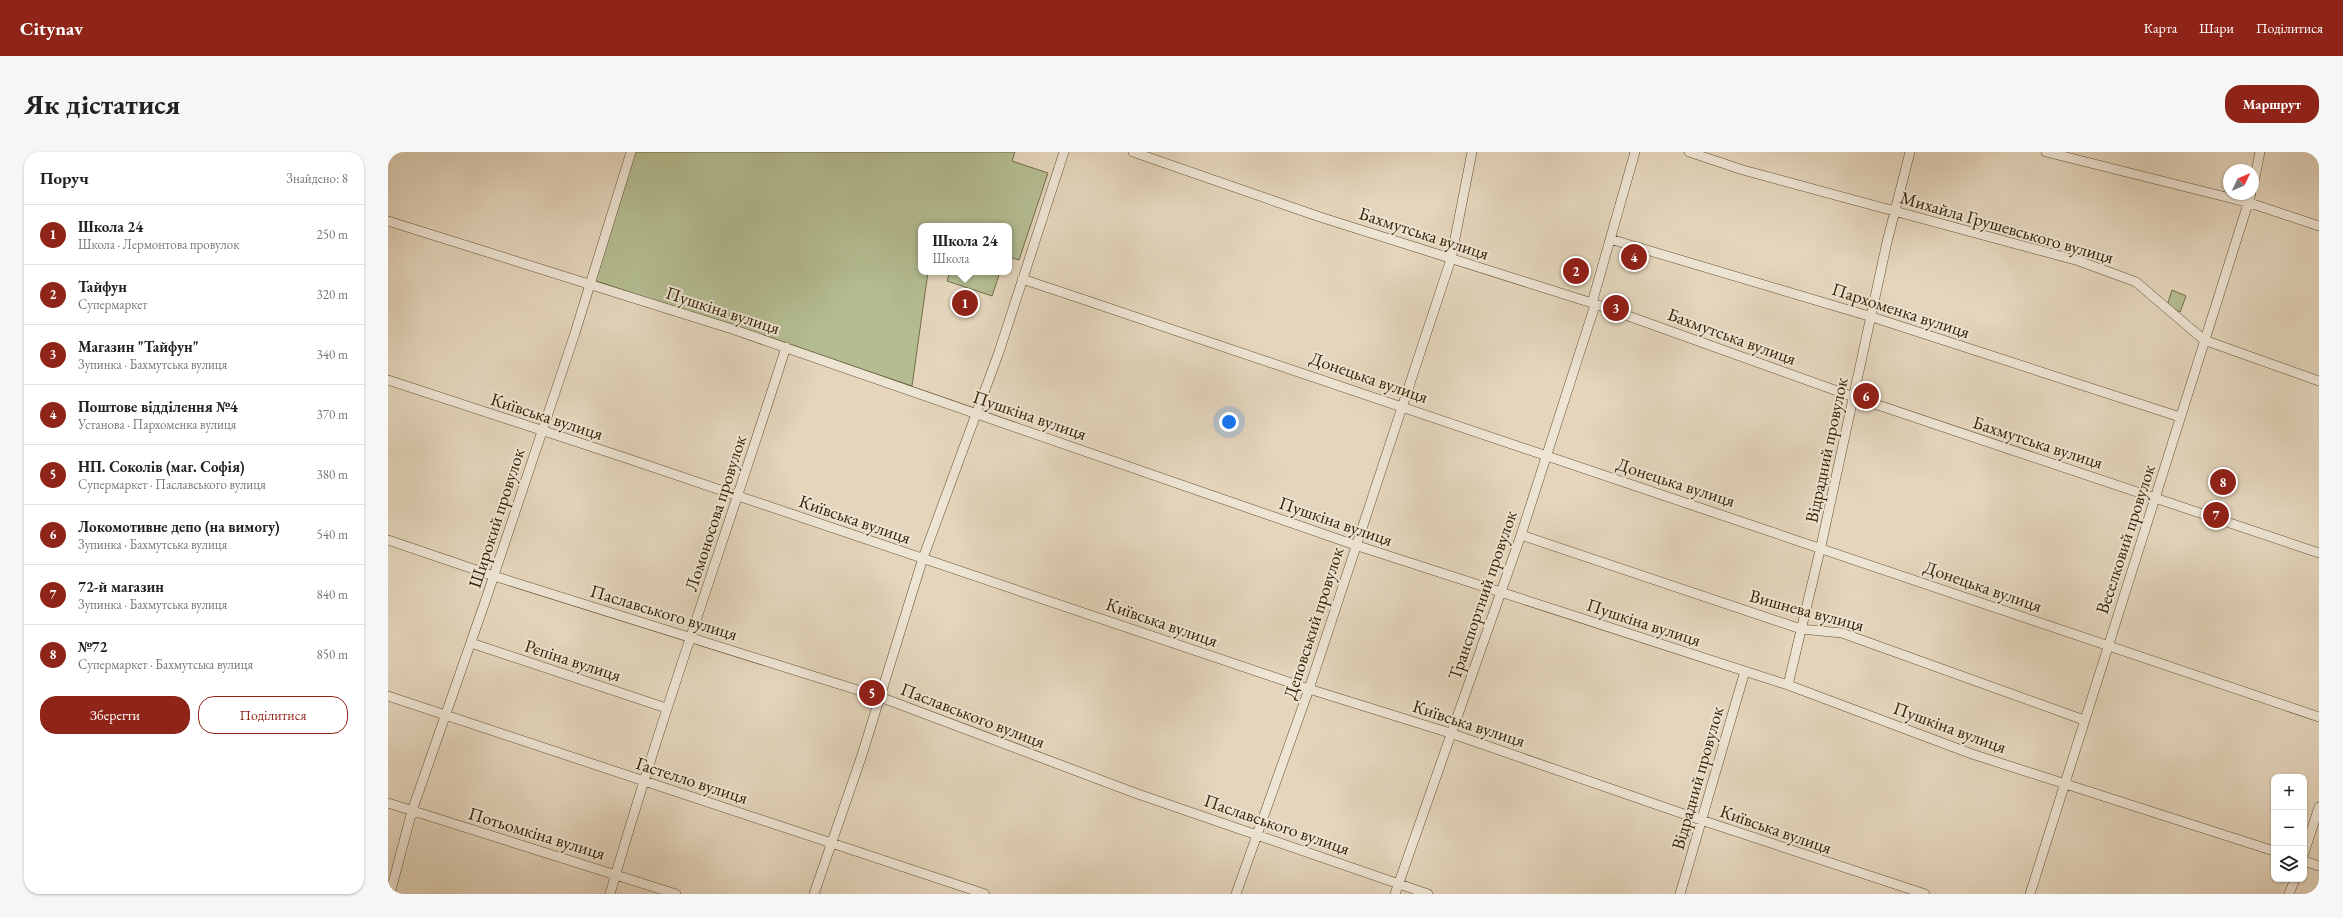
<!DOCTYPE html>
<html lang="uk">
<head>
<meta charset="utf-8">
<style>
	:root { --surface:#fff; --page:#f6f6f6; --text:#222; --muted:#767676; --line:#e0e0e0; --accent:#8f2418 }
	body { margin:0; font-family:"EB Garamond",serif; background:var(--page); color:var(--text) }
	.controls { position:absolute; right:12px; bottom:12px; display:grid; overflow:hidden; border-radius:8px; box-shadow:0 1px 3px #0004 }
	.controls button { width:36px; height:36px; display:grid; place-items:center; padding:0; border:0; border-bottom:1px solid var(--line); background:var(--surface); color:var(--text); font:20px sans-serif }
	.compass { position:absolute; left:1835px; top:12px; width:36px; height:36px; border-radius:50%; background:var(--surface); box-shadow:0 1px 3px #0004; rotate:46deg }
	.you { position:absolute; left:841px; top:270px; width:14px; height:14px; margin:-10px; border:3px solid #fff; border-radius:50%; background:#1a73e8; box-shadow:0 0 0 6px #1a73e833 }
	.badge { display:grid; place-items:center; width:26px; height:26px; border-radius:50%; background:var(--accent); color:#fff; font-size:13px; font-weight:700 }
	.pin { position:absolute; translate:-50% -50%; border:2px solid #fff; box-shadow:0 1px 4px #0006 }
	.popup { position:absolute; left:530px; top:71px; width:94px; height:52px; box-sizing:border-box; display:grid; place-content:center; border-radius:8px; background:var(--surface); filter:drop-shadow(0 1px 3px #0005); font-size:13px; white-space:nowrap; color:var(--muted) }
	.popup b { font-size:15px; color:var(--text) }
	.popup::after { content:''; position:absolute; left:50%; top:100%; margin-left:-8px; border:8px solid transparent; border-top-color:var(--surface) }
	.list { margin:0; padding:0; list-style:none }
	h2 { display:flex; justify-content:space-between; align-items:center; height:52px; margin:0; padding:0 16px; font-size:17px }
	h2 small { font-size:13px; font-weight:400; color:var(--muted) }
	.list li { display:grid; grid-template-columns:26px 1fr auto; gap:12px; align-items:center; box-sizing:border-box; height:60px; padding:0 16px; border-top:1px solid var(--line) }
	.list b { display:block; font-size:15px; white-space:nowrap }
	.list p { margin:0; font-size:13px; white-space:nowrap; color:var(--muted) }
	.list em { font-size:13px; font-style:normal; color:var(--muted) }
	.actions { display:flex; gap:8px; padding:12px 16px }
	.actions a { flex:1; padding:9px 0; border:1px solid var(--accent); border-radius:16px; text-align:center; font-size:14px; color:var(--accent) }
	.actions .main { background:var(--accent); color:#fff }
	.icon { flex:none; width:22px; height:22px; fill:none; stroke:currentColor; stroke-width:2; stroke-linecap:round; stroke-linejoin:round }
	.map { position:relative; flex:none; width:1931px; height:742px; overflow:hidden; border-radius:16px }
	header { display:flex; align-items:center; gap:24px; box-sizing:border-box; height:56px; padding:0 20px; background:var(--accent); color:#fff }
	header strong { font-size:19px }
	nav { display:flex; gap:22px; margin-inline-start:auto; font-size:14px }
	.intro { display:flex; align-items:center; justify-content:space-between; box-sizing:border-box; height:96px; padding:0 24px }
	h1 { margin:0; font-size:28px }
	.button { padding:10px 18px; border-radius:16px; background:var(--accent); color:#fff; font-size:14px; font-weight:700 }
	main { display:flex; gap:24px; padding:0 24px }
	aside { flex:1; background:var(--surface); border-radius:16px; box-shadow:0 1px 3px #0004 }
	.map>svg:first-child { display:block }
</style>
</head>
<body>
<header>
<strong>Citynav</strong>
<nav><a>Карта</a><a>Шари</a><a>Поділитися</a></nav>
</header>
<div class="intro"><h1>Як дістатися</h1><a class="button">Маршрут</a></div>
<main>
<aside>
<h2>Поруч<small>Знайдено: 8</small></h2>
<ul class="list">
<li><span class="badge">1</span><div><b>Школа 24</b><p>Школа · Лермонтова провулок</p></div><em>250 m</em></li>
<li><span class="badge">2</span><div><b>Тайфун</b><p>Супермаркет</p></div><em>320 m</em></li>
<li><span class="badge">3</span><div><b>Магазин &quot;Тайфун&quot;</b><p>Зупинка · Бахмутська вулиця</p></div><em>340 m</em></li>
<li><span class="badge">4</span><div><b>Поштове відділення №4</b><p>Установа · Пархоменка вулиця</p></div><em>370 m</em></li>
<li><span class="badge">5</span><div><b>НП. Соколів (маг. Софія)</b><p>Супермаркет · Паславського вулиця</p></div><em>380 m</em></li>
<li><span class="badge">6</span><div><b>Локомотивне депо (на вимогу)</b><p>Зупинка · Бахмутська вулиця</p></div><em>540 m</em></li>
<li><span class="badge">7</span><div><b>72-й магазин</b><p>Зупинка · Бахмутська вулиця</p></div><em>840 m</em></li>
<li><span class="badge">8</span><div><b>№72</b><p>Супермаркет · Бахмутська вулиця</p></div><em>850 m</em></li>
</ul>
<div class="actions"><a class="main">Зберегти</a><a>Поділитися</a></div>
</aside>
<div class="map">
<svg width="1931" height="742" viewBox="0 0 1931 742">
	<rect width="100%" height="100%" fill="#e4d5bc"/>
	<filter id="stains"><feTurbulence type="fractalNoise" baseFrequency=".005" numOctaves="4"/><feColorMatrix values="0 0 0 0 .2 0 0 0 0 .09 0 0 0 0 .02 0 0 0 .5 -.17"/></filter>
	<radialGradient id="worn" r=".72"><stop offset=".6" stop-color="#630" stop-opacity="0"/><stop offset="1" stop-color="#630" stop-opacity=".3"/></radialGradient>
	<!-- green -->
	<path fill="#b4bd91" stroke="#756f48" d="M247,0H627L624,9L660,21L631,108L621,105V74H533V120H540L524,234L205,128Z
		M562,120H603L611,123L604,144L559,129Z
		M1784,138L1798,144L1792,160L1779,154Z"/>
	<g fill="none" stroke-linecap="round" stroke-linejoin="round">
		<!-- minor casing -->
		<g stroke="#624e2f" stroke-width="10">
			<path id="minor" d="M745,0L932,65L1204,151L1466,245L1931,401
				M1301,0L1355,18L1691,109L1748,130L1816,188L1931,229
				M1658,0L1862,51L1931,74
				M1865,35L1872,0
				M0,69L344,177L967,393L1400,533L1584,602L1886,699
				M1222,87L1484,165L1792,265
				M634,127C1067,271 1499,418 1931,565
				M1204,151L1247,0
				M0,228L235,305L921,537L1062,581L1313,668L1537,742
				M1133,383L1413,477L1454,481L1696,568
				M0,388L106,424L492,545L747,641L1040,742
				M83,491L278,556
				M1400,533L1433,394L1499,90L1522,0
				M0,544L597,742
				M0,651L288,742
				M1916,701L1931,655
				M1916,709L1931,714
				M2,742L24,659L98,447L187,181L243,0
				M222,742C275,558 340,378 398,195
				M426,742L474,603L535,406L611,200L676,0
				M848,742L921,537L1063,107L1084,0
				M1007,742L1133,383L1207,153
				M1292,742L1357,519
				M1642,742L1863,42
				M1901,742L1907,727"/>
		</g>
		<!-- minor -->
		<use href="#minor" stroke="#ede4d3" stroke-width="9"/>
	</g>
	<g text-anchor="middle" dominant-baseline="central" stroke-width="4" stroke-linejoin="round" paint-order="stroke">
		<!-- street labels -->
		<g font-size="18" fill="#362100" stroke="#ede4d3">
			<text transform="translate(1619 75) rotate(16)">Михайла Грушевського вулиця</text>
			<text transform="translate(1036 81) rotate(18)">Бахмутська вулиця</text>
			<text transform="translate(335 158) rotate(18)">Пушкіна вулиця</text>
			<text transform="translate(1513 158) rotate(18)">Пархоменка вулиця</text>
			<text transform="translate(1344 184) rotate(20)">Бахмутська вулиця</text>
			<text transform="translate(981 225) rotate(19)">Донецька вулиця</text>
			<text transform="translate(642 263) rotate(19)">Пушкіна вулиця</text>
			<text transform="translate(159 264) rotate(18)">Київська вулиця</text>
			<text transform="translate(1650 290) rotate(18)">Бахмутська вулиця</text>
			<text transform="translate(1438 298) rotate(-78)">Відрадний провулок</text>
			<text transform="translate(1288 330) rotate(18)">Донецька вулиця</text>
			<text transform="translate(327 361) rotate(-72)">Ломоносова провулок</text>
			<text transform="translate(108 366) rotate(-72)">Широкий провулок</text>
			<text transform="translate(467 367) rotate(19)">Київська вулиця</text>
			<text transform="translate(948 369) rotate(19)">Пушкіна вулиця</text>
			<text transform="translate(1737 387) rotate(-72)">Веселковий провулок</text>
			<text transform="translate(1595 434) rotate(19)">Донецька вулиця</text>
			<text transform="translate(1094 443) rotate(-71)">Транспортний провулок</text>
			<text transform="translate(1419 458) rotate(15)">Вишнева вулиця</text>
			<text transform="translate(276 460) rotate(17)">Паславського вулиця</text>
			<text transform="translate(774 470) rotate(19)">Київська вулиця</text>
			<text transform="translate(1256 470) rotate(18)">Пушкіна вулиця</text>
			<text transform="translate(925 471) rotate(-72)">Деповський провулок</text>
			<text transform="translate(185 508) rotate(18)">Рєпіна вулиця</text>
			<text transform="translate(585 563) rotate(21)">Паславського вулиця</text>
			<text transform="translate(1081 571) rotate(18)">Київська вулиця</text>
			<text transform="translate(1562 575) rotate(20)">Пушкіна вулиця</text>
			<text transform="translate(1309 626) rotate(-74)">Відрадний провулок</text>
			<text transform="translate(304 628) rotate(18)">Гастелло вулиця</text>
			<text transform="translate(889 672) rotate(19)">Паславського вулиця</text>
			<text transform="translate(1388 677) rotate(19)">Київська вулиця</text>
			<text transform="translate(149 681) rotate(17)">Потьомкіна вулиця</text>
		</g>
	</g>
	<rect width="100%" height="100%" filter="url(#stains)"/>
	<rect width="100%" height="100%" fill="url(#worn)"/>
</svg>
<div class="controls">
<button>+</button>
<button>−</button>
<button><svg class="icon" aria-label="layers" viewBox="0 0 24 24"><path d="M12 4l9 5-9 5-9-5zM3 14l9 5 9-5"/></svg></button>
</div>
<svg class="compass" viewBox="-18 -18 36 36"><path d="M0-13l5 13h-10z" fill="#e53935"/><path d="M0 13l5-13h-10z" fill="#767676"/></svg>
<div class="you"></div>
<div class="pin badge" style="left:577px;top:151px">1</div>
<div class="popup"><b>Школа 24</b>Школа</div>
<div class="pin badge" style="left:1188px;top:119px">2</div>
<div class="pin badge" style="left:1228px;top:156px">3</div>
<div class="pin badge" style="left:1246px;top:105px">4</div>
<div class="pin badge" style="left:484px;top:541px">5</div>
<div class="pin badge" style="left:1478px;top:244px">6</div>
<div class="pin badge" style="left:1828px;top:363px">7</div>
<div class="pin badge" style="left:1835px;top:330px">8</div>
</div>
</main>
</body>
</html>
